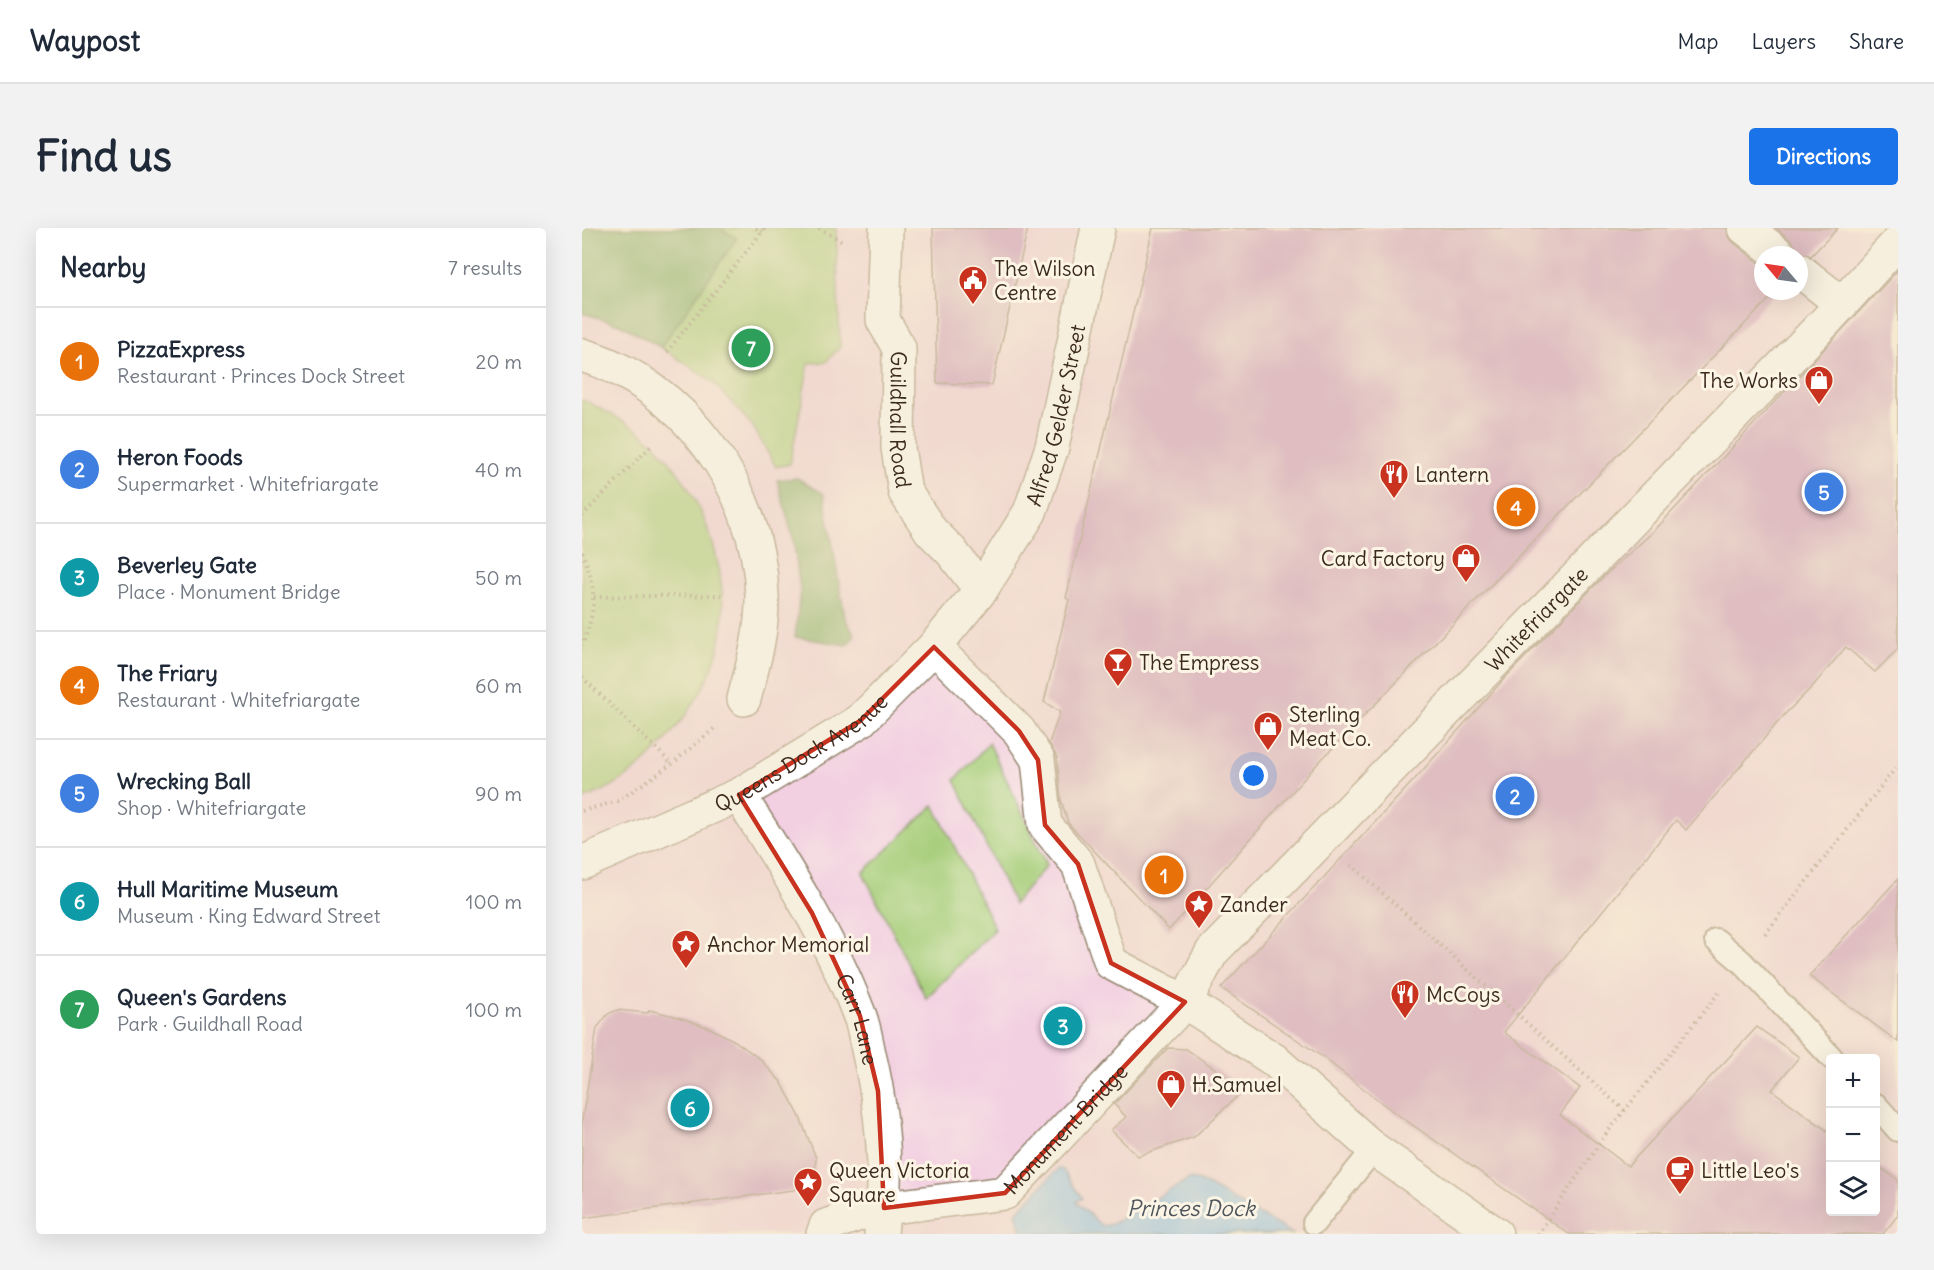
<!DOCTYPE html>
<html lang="en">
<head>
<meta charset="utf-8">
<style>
	:root { --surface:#fff; --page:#f2f2f3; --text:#1f2937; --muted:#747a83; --line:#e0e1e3; --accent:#1a73e8 }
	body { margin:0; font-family:Delius,sans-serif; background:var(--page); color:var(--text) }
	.controls { position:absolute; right:18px; bottom:18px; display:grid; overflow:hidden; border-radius:6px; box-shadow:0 6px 24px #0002 }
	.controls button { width:54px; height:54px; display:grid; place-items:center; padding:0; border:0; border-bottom:2px solid var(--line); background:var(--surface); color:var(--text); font:30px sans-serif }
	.compass { position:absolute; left:1172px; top:18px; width:54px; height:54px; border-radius:50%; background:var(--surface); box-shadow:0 6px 24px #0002; rotate:299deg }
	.you { position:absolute; left:672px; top:548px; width:21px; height:21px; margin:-15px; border:4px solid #fff; border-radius:50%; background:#1a73e8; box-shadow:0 0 0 9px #1a73e833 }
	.badge { display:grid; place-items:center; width:39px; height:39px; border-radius:50%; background:var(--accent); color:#fff; font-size:20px; font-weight:700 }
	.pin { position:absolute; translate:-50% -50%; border:3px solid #fff; box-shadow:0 2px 6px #0006 }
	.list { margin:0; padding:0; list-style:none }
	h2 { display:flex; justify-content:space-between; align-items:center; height:78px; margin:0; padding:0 24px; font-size:26px }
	h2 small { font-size:20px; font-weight:400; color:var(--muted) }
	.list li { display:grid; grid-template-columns:39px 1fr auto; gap:18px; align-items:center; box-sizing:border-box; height:108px; padding:0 24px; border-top:2px solid var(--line) }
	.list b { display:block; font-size:22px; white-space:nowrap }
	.list p { margin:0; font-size:20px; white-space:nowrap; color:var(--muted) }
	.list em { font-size:20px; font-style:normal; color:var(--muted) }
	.icon { flex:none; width:33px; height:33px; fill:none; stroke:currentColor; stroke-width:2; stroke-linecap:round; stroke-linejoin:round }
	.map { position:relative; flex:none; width:1316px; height:1006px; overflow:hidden; border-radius:6px }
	header { display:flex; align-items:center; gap:36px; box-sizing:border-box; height:84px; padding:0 30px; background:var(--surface); border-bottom:2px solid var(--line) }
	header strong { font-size:28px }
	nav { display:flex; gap:33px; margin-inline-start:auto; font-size:21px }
	.intro { display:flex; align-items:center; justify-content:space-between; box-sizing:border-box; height:144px; padding:0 36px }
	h1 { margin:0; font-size:42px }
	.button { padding:15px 27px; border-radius:6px; background:var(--accent); color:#fff; font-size:21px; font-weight:700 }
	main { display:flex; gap:36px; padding:0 36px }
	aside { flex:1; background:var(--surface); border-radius:6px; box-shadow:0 6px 24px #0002 }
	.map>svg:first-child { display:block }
</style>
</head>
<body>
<header>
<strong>Waypost</strong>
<nav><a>Map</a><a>Layers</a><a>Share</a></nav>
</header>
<div class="intro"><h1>Find us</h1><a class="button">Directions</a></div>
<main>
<aside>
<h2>Nearby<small>7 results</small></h2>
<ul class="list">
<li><span class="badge" style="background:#e8710a">1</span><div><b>PizzaExpress</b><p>Restaurant · Princes Dock Street</p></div><em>20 m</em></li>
<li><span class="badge" style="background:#3f7fe0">2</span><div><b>Heron Foods</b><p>Supermarket · Whitefriargate</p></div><em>40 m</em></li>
<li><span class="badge" style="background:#0f9aa8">3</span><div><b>Beverley Gate</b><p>Place · Monument Bridge</p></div><em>50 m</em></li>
<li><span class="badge" style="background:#e8710a">4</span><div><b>The Friary</b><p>Restaurant · Whitefriargate</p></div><em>60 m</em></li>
<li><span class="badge" style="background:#3f7fe0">5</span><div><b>Wrecking Ball</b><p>Shop · Whitefriargate</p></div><em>90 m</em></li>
<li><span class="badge" style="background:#0f9aa8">6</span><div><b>Hull Maritime Museum</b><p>Museum · King Edward Street</p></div><em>100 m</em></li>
<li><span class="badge" style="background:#2e9e5b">7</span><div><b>Queen's Gardens</b><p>Park · Guildhall Road</p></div><em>100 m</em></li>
</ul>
</aside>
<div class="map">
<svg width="1316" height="1006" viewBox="0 0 1316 1006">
	<rect width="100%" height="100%" fill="#fcf5e5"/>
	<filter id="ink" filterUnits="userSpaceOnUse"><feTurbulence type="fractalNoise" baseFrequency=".0167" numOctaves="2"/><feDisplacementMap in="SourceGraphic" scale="12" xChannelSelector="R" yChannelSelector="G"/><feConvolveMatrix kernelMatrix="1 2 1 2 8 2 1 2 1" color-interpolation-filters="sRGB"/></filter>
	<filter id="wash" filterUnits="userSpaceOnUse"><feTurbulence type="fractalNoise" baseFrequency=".008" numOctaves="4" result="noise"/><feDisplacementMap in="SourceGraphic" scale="24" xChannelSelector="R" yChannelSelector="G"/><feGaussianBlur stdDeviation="1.35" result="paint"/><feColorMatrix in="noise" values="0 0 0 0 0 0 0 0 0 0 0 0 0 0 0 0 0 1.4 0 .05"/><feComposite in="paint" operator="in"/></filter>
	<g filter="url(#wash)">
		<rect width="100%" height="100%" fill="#f0e1c2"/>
		<!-- built -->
		<path fill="#f2cfe1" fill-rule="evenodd" d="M0,0H1316V1006H0ZM1181,27H1217V63H1181ZM1248,830H1294V984H1248Z"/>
		<!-- green -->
		<path fill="#a5cd79" stroke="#707c4c" stroke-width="1.5" d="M0,0H254L258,119L244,134L227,135L208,236L194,239L170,197L131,154L83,122L38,96L0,85Z
			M0,172C10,175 19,181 28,186C42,193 58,203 70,214C121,264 150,342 138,413C131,450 108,484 84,512C62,538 33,561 0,571Z
			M407,515L465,637L432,676L373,552Z
			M352,577L413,701L344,770L281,645Z"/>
		<!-- forest -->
		<path fill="#84b069" stroke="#606d44" stroke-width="1.5" d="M0,0H138L155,10L79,119L38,96L0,85Z
			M215,250L242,266L263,390L273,407L265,417L213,409L218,362L211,310L195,252Z"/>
		<!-- water -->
		<path fill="#7ebaf0" stroke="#5c7287" stroke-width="1.5" d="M476,941L481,942L500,970L494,974L520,998L530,996L607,951L618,953L711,1006H441L434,985Z"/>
		<g id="blocks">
			<!-- building -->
			<path fill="#c991bd" d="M351,0H446L410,157L355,155Z
				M571,0H1145L1146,8L1151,14L1181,38V63H1195L737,534L587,702L486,595L479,572L475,529L467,515L478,484L462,474L487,372L484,370Z
				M1194,0H1256L1229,28L1216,24L1210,13Z
				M1316,42V421L1293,444L1264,419L1230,459L1203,486L1104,602L1094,592L922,804L998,860L978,887L1046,938L1175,799L1217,829L1190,862L1248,905V984H1293V936L1316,952V987L1301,1006H987L809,882L742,830L639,760L833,551L922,451L1021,349L1072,303Z
				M1316,651V814L1227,748Z
				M35,782L66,785L67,782L93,788L128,800L153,813L178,831L199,854L217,887L234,930L233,945L224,957L211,962L0,990V892L15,800L26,786Z
				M586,820L604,821L663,861L612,909L556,928L529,902L544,889L532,876Z"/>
		</g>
	</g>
	<g filter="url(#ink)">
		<use href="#blocks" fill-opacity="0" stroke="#968670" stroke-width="1.5"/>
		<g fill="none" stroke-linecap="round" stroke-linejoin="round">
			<!-- service casing -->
			<g stroke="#968670" stroke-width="26">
				<path id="service" d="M1134,712L1160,734L1250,830
					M1294,877L1316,902
					M732,995L792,921"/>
			</g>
			<!-- pedestrian casing -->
			<g stroke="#968670" stroke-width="36">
				<g id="pedestrian">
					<path d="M1163,0L1198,27"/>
					<path d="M1217,42L1259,75"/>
					<path d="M0,127C103,157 177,262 180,367C181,403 171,437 162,471"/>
					<path d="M352,419L437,503L456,532L463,597L496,636L529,735L603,774L692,832"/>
					<path id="s1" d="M302,980L423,965L603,774L630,724L1245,92L1316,14"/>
					<path d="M241,1006L244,998L277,986"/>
				</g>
			</g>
			<!-- minor casing -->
			<g stroke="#968670" stroke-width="36">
				<g id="minor">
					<path id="s2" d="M304,0L301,92L317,120L316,220L323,264L349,303L369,323L399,362"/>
					<path id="s3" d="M157,567C202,637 247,707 277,786C282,798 284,812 287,826C301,885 306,945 299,1006"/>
					<path id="s4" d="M0,635L157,567L278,493L352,419L399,362L448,284L470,219L516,0"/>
					<path d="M692,832L792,921L914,1006"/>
				</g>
			</g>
			<!-- path -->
			<path stroke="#968670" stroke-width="4" stroke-dasharray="1.5 4.5" stroke-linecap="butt" d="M174,0L181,3
				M237,0L263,15
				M85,124L183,0
				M0,288L71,216
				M0,324C15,359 15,382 0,417
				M12,369L140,367
				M0,449L90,536
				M0,583L36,573L90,536L134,499
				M769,637L1043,883
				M1183,706L1316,537
				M956,1006L1024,906L1139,762"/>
			<!-- service -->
			<use href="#service" stroke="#fff" stroke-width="22"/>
			<!-- pedestrian -->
			<use href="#pedestrian" stroke="#fff" stroke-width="33"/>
			<!-- minor -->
			<use href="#minor" stroke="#fff" stroke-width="33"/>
		</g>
	</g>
	<!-- marked area -->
	<path d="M0 0H1316V1006H0ZM352,419L437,503L456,532L463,597L496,636L529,735L603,774L423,965L302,980L296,863L278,788L230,685L157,567L278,493Z" fill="#f0e1c2" fill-opacity=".55" fill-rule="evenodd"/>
	<path fill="none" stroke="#c8321e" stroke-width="4.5" stroke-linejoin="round" d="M352,419L437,503L456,532L463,597L496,636L529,735L603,774L423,965L302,980L296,863L278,788L230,685L157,567L278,493Z"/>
	<!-- icons -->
	<defs>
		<g id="civic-pin" transform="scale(1.5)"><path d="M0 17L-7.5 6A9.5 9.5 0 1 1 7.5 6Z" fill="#c8321e" stroke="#fcf5e5"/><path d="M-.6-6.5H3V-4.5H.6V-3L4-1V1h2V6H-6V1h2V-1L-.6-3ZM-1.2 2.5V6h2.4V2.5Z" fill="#fff"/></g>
		<g id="shop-pin" transform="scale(1.5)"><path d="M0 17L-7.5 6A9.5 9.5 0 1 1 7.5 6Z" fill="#c8321e" stroke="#fcf5e5"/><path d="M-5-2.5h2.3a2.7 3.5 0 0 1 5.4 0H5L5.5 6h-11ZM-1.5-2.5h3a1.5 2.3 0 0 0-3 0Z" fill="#fff"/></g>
		<g id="restaurant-pin" transform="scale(1.5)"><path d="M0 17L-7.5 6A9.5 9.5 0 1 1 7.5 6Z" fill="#c8321e" stroke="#fcf5e5"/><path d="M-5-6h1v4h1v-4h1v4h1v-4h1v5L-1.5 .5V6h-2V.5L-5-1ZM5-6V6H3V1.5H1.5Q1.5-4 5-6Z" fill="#fff"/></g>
		<g id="bar-pin" transform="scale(1.5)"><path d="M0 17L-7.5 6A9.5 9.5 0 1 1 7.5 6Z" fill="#c8321e" stroke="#fcf5e5"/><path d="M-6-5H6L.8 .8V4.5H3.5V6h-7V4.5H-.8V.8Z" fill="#fff"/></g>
		<g id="sight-pin" transform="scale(1.5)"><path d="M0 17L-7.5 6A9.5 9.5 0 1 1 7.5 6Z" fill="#c8321e" stroke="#fcf5e5"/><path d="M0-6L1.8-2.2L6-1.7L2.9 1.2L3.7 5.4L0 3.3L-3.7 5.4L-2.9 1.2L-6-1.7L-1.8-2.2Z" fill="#fff"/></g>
		<g id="cafe-pin" transform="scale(1.5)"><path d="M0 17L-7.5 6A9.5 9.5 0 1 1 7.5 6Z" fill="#c8321e" stroke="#fcf5e5"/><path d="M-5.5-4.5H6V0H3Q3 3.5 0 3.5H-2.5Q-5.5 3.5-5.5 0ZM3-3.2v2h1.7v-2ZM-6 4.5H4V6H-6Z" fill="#fff"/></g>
	</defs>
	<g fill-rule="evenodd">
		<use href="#civic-pin" x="391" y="52"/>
		<use href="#shop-pin" x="1237" y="152"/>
		<use href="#restaurant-pin" x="812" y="246"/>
		<use href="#shop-pin" x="884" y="330"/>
		<use href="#bar-pin" x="536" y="434"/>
		<use href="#shop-pin" x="686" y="498"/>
		<use href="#sight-pin" x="617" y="676"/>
		<use href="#sight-pin" x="104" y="716"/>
		<use href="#restaurant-pin" x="823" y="766"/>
		<use href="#shop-pin" x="589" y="856"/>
		<use href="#cafe-pin" x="1098" y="942"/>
		<use href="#sight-pin" x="226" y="954"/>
	</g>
	<g text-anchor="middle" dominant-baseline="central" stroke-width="6" stroke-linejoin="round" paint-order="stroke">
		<!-- poi labels -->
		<g font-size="21" fill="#3b2a1e" stroke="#fcf5e5" text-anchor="start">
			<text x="412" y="40">The Wilson<tspan x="412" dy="24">Centre</tspan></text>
			<text x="1216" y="152" text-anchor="end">The Works</text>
			<text x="833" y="246">Lantern</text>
			<text x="863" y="330" text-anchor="end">Card Factory</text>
			<text x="557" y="434">The Empress</text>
			<text x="707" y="486">Sterling<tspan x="707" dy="24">Meat Co.</tspan></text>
			<text x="638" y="676">Zander</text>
			<text x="125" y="716">Anchor Memorial</text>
			<text x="844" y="766">McCoys</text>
			<text x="610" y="856">H.Samuel</text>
			<text x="247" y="942">Queen Victoria<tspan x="247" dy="24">Square</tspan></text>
			<text x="1119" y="942">Little Leo's</text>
		</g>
		<!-- street labels -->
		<g font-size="21" fill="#3b2a1e" stroke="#fcf5e5">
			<text stroke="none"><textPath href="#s4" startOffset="684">Alfred Gelder Street</textPath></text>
			<text stroke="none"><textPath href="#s2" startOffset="196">Guildhall Road</textPath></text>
			<text stroke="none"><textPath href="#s1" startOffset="906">Whitefriargate</textPath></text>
			<text stroke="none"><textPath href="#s4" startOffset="246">Queens Dock Avenue</textPath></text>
			<text stroke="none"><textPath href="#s3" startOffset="255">Carr Lane</textPath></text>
			<text stroke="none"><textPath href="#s1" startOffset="210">Monument Bridge</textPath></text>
		</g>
		<!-- water labels -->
		<g font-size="22" font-style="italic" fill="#4f555d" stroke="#fcf5e5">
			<text x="609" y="980">Princes Dock</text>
		</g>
	</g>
</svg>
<div class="controls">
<button>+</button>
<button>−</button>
<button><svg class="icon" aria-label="layers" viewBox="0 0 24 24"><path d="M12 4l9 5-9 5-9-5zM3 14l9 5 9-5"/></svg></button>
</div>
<svg class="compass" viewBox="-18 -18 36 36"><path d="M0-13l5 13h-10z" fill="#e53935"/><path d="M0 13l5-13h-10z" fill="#747a83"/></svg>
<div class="you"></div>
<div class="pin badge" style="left:582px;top:647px;background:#e8710a">1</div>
<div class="pin badge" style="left:933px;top:568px;background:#3f7fe0">2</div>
<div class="pin badge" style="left:481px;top:798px;background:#0f9aa8">3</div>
<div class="pin badge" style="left:934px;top:279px;background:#e8710a">4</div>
<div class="pin badge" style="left:1242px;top:264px;background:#3f7fe0">5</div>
<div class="pin badge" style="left:108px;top:880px;background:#0f9aa8">6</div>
<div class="pin badge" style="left:169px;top:120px;background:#2e9e5b">7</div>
</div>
</main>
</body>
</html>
